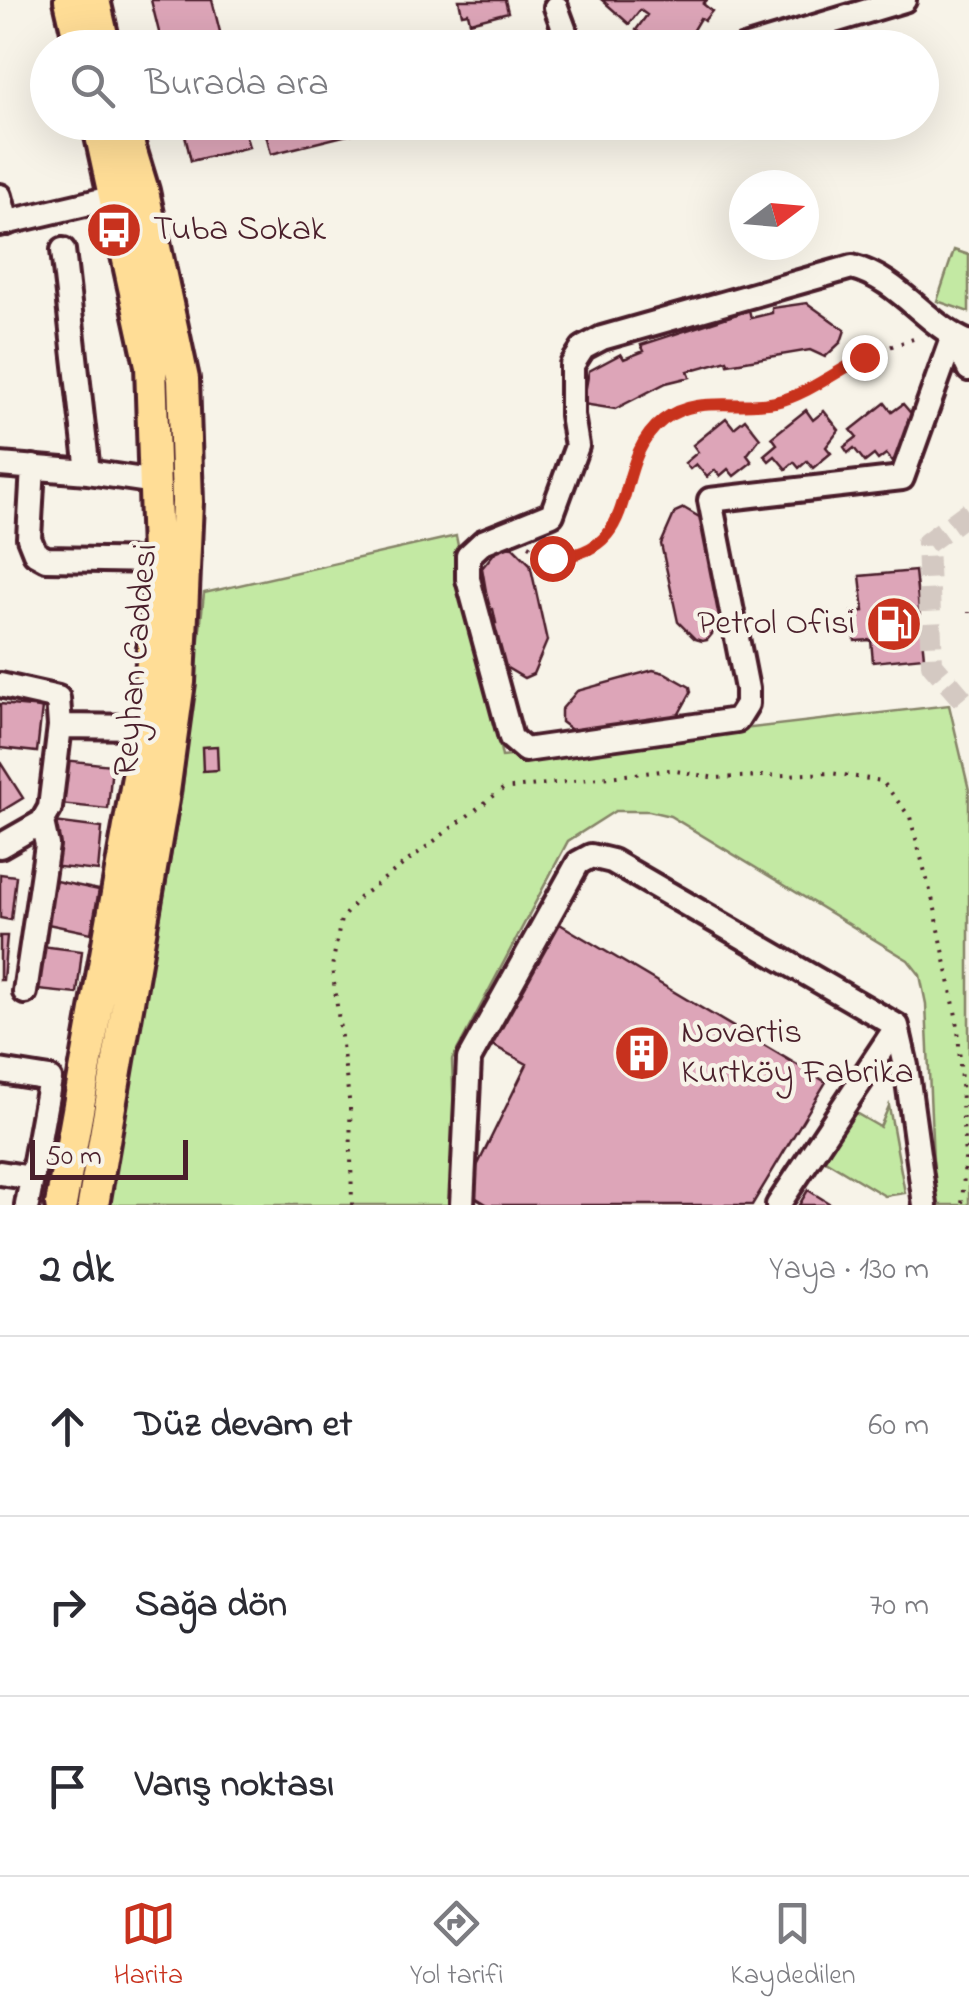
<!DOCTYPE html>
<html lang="tr">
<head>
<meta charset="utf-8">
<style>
	:root { --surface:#fff; --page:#f7f7f7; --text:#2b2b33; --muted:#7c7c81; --line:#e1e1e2; --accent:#c8321e }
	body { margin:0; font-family:"Indie Flower",sans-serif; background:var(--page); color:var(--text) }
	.compass { position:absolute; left:729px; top:170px; width:90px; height:90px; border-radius:50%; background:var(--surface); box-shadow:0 10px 40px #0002; rotate:74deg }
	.scale { position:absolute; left:30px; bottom:25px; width:158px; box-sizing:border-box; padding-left:10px; border:5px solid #4a1f2b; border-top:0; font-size:28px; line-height:35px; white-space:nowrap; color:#4a1f2b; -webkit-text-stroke:8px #f7f3e8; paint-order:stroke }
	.stop { position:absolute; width:30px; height:30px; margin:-22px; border:8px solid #c8321e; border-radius:50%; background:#fff }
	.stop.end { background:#c8321e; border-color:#fff; box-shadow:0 2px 10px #0008 }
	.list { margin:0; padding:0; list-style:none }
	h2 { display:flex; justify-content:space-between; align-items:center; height:130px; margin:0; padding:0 40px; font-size:42px }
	h2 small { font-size:32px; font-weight:400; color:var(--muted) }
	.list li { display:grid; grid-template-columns:65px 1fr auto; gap:30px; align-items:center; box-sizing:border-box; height:180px; padding:0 40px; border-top:2px solid var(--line) }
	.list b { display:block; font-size:38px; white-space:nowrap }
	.list em { font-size:32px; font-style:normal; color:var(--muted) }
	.icon { flex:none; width:55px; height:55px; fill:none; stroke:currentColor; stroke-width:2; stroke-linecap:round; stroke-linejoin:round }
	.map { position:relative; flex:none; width:969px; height:1205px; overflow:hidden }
	.search { position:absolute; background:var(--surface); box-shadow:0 10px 40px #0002; left:30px; right:30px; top:30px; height:110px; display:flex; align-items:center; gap:25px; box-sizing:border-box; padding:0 35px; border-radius:55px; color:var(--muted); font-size:38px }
	.sheet { height:670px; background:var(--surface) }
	nav { display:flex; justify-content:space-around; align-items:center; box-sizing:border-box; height:140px; border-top:2px solid var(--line); background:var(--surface); font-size:28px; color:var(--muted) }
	nav a { display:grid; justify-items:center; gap:5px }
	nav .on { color:var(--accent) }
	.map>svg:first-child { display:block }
</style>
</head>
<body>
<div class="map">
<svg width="969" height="1205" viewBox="0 0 969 1205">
	<rect width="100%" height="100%" fill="#f7f3e8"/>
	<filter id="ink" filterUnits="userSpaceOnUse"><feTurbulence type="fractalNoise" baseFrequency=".01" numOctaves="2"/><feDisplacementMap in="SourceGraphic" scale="20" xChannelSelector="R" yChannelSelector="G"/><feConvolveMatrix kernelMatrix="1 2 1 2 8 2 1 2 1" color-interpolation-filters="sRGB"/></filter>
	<g filter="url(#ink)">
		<!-- green -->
		<path fill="#c3e9a3" stroke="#868467" stroke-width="2.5" d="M954,250L969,255V312L937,301Z
			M456,536L502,757L949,705L969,790V1205H935L926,1004L920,975L908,960L670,816L649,811H615L568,841L452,1060L457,1205H109L182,794L204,593Z
			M889,1106L905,1193L885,1196L825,1160L852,1111L880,1127Z"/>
		<!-- building -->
		<path fill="#dda5b8" stroke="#4a1f2b" stroke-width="2.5" d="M151,0H212L224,48H163Z
			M459,0H505L508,12L470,22L468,13L462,14Z
			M602,0H707L703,4L712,11L704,21L700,18L684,45L678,41L673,48L663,44L659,48L636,30L647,15L640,10L629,24Z
			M182,122H242L249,147L191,161Z
			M263,122H400L271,154Z
			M807,303L845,330L841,342L825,357L810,350L728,364L727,360L688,371L690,377L666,383L615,409L583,404L589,371L621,354L624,359L644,351L641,345L749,310L751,318L772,313V308Z
			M885,403L892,412L903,404L919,423L910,446L892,461L886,454L878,460L874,455L865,462L854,448L848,453L844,447L857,437L851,430Z
			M806,410L813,420L824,411L839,430L826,447L831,453L813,468L807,461L799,468L794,462L786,469L775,456L769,461L764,455L777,444L772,437Z
			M726,418L734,428L745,419L760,438L747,455L752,462L734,476L728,469L720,476L715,470L707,477L696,464L690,469L685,463L698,452L693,445Z
			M684,508L711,524L726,617L707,640L702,641L695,639L678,622L661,544L675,512Z
			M500,546L513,547L530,564L547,641L533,674L524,678L497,662L490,623H496L493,609H489L482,568Z
			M915,571L924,657L873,662L871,640L855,641L852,612L864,611L860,576Z
			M653,670L665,673L690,687L691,692L676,719L585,740L561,722V710L577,691Z
			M0,704L42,708L37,752L0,748Z
			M217,746L218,770L203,771L202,747Z
			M63,760L112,765L108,809L59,804Z
			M0,762L23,798L0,812Z
			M54,822L102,828L98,871L49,866Z
			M0,874L16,876L11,920L0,918Z
			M51,880L99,890L91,933L43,923Z
			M553,920L826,1082L752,1205H488L465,1191L527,1064L487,1042Z
			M0,936H7L3,980H0Z
			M33,945L82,951L77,994L28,989Z
			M808,1190L832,1205H799Z"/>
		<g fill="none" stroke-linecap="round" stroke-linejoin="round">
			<!-- minor-tunnel -->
			<path stroke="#d4c9c2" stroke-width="22" stroke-dasharray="22 11" stroke-linecap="butt" d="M969,512L927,543L932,664L969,707"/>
			<!-- minor casing -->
			<g stroke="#4a1f2b" stroke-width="30">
				<path id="minor" d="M556,7L571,48
					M744,48L904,0
					M0,196L7,223
					M0,224L128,194
					M63,250L88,472
					M953,336L902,478L710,500L747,689V704L737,720L525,750L511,738L468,579V556L483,542L552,514L577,446L572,415V365L583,348L602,338L852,267C900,279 925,325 969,343
					M953,336L969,369
					M0,465L88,472L156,482
					M33,467L29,538L35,553L46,559L158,561
					M0,685L58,698L60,726L147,727
					M0,846L42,822L50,808L60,726
					M25,992L47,845L42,822
					M0,1071L50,1079L32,1178
					M0,1173L32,1178L27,1205
					M462,1205L469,1059L578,863L591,856L612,861L897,1026L906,1066L925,1205
					M778,1205L897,1026"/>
			</g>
			<!-- major casing -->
			<g stroke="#4a1f2b" stroke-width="38">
				<path id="major" d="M70,0L81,48
					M94,0L105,48
					M61,1205L147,727L158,585L151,365L98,122
					M93,1205L163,799L179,682L187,502L183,379L143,191L122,122"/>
			</g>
			<!-- path -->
			<path stroke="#4a1f2b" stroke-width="4" stroke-dasharray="2.5 8" stroke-linecap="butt" d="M529,545C633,600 612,457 664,419C698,394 738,410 775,402C794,398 806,388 822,379C853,360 886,347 920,337
				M969,612V613
				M352,1205L350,1107L332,967L341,919L360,897L503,789L670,770L716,778L831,773L882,781L910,817L935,909L958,1026L965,1159L962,1205"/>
			<!-- minor -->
			<use href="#minor" stroke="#f7f3e8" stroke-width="22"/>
			<!-- major -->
			<use href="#major" stroke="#ffdd96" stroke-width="30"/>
		</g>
	</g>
	<g fill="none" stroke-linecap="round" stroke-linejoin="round" filter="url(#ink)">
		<!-- route -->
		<path stroke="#c8321e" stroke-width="12" d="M552,558C648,552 607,464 663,420C697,394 737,410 775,402C802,397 838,371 864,357"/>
	</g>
	<!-- icons -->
	<defs>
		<g id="bus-disc" transform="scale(2.875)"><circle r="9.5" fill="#c8321e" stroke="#f7f3e8"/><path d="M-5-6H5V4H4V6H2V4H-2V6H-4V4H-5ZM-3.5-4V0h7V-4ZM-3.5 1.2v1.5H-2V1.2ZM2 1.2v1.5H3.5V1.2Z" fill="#fff"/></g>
		<g id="fuel-disc" transform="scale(2.875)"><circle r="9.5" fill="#c8321e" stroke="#f7f3e8"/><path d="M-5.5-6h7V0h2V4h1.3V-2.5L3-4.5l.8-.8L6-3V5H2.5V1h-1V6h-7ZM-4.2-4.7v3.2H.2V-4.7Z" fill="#fff"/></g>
		<g id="building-disc" transform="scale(2.875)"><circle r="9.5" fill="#c8321e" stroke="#f7f3e8"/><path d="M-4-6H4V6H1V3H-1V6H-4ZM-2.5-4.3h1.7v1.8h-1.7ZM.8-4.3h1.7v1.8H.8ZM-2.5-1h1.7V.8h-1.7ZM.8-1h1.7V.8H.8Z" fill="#fff"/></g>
	</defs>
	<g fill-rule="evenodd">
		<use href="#bus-disc" x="114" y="230"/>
		<use href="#fuel-disc" x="894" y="624"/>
		<use href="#building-disc" x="642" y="1053"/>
	</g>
	<g text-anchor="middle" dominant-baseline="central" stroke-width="9" stroke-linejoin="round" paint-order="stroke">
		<!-- poi labels -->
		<g font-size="35" fill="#4a1f2b" stroke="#f7f3e8" text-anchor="start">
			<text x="153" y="230">Tuba Sokak</text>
			<text x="855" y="624" text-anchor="end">Petrol Ofisi</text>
			<text x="681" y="1033">Novartis<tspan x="681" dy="40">Kurtköy Fabrika</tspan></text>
		</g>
		<!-- street labels -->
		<g font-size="35" fill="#4a1f2b" stroke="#f7f3e8">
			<text transform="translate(137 660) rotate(-85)">Reyhan Caddesi</text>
		</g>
	</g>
</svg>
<svg class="compass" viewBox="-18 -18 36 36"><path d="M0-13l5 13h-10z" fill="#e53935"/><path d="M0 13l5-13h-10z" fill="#7c7c81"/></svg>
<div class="scale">50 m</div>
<div class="stop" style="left:552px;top:558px"></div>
<div class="stop end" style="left:864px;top:357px"></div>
<div class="search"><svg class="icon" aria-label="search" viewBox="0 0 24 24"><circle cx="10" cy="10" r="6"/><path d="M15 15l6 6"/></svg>Burada ara</div>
</div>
<section class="sheet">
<h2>2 dk<small>Yaya · 130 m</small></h2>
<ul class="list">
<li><svg class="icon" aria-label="ahead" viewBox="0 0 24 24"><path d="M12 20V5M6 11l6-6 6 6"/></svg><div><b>Düz devam et</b></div><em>60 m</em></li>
<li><svg class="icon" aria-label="right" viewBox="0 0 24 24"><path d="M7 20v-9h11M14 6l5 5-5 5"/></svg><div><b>Sağa dön</b></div><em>70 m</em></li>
<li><svg class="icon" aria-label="arrive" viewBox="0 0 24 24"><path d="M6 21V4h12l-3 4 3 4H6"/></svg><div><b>Varış noktası</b></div></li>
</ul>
</section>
<nav>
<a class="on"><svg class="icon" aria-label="map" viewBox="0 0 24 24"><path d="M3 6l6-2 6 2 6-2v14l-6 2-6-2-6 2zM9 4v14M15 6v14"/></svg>Harita</a>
<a><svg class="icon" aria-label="directions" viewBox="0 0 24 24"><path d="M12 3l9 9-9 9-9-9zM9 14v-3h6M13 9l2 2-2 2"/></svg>Yol tarifi</a>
<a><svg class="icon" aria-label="saved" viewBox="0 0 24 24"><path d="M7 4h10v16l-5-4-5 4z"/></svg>Kaydedilen</a>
</nav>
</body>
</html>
